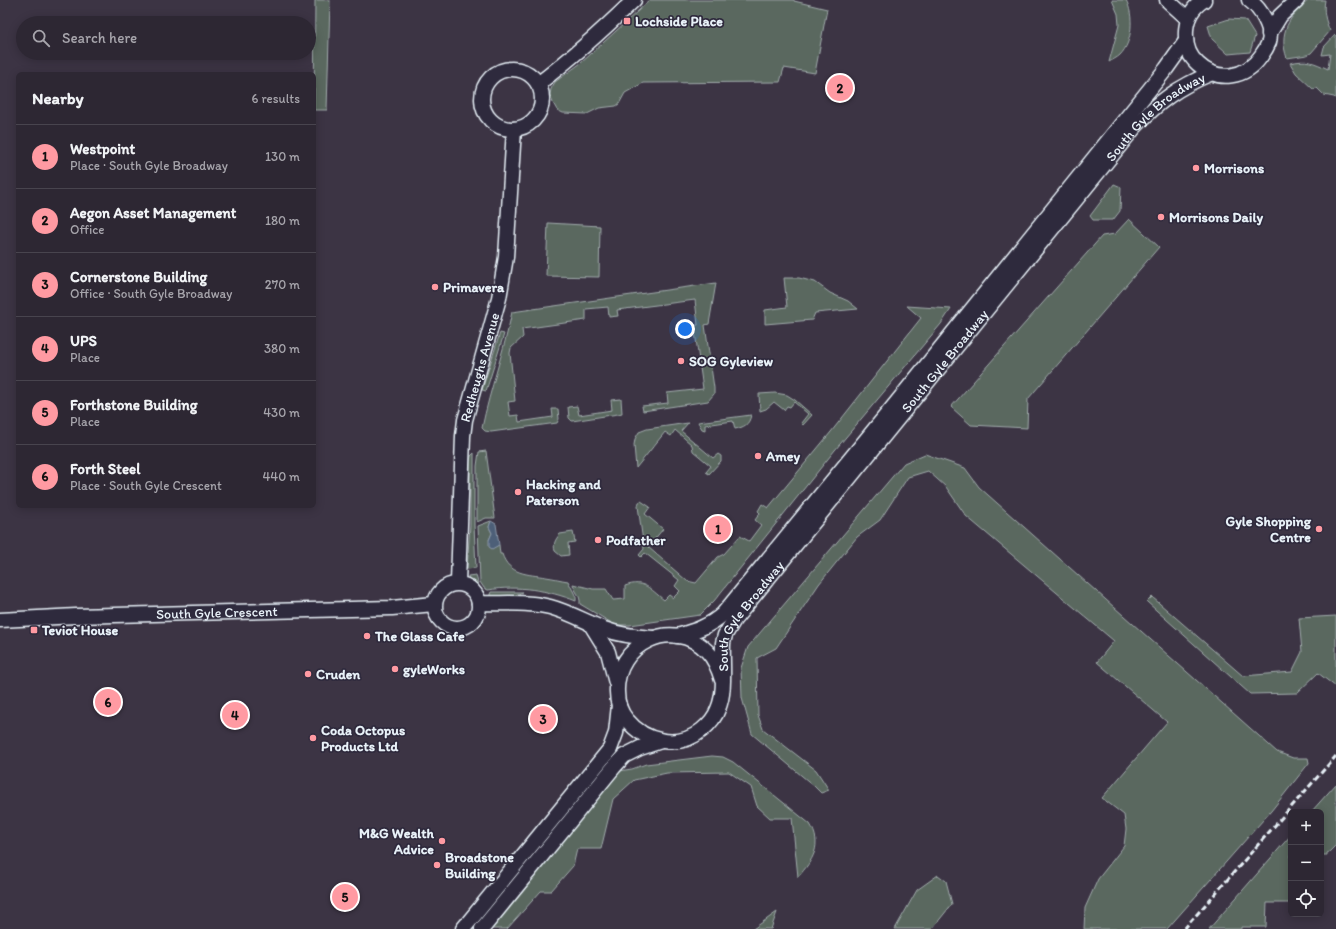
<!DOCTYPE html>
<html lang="en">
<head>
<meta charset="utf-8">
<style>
	:root { --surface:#2d2733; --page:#352f3b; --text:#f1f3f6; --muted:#a7a5ac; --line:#48444e; --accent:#ff9aa2 }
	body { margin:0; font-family:Itim,sans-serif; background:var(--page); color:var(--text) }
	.controls { position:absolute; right:12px; bottom:12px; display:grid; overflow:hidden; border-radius:6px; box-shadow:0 2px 10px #0003 }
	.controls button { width:36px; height:36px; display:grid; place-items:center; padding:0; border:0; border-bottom:1px solid var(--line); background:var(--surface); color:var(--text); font:20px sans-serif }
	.you { position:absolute; left:685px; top:329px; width:14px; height:14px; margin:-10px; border:3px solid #fff; border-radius:50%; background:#1a73e8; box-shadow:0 0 0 6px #1a73e833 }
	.badge { display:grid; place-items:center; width:26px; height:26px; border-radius:50%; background:var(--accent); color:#111; font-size:13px; font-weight:700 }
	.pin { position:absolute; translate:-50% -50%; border:2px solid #fff; box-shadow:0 1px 4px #0006 }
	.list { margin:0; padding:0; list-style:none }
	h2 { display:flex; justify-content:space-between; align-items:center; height:52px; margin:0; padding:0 16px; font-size:17px }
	h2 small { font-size:13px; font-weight:400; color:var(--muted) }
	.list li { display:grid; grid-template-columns:26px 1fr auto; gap:12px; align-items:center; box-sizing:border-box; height:64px; padding:0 16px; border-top:1px solid var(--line) }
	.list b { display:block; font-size:15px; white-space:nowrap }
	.list p { margin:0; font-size:13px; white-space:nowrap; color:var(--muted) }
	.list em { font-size:13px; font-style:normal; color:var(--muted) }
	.icon { flex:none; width:22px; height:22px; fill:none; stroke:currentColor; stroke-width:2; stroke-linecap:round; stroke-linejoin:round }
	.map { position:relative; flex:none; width:1336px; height:929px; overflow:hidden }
	.search { position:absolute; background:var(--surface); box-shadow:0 2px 10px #0003; left:16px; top:16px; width:300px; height:44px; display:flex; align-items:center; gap:10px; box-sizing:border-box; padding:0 14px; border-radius:22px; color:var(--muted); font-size:15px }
	.panel { position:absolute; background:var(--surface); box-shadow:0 2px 10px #0003; left:16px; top:72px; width:300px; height:436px; border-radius:6px }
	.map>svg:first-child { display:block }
</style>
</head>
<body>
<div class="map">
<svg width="1336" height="929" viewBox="0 0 1336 929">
	<rect width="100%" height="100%" fill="#3c3444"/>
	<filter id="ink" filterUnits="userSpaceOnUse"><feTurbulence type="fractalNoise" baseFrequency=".025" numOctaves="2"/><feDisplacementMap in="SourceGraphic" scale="8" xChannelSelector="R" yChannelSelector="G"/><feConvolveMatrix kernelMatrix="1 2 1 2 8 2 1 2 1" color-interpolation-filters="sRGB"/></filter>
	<g filter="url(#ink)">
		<!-- green -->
		<path fill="#5a685f" stroke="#a1acac" d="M315,0H330L327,110H314Z
			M650,0H794V1L827,9L815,73L784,68L780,82L643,83L625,93L619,104L616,106L599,108L587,114L563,113L557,110L553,103L550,95L551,89L555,82L581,63Z
			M1112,0H1126C1134,15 1133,42 1120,55C1117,58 1112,60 1109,62L1119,25L1118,14Z
			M1309,0H1325C1323,11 1325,20 1330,31L1311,53L1307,55L1287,58C1278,33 1289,16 1309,0Z
			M1229,19L1245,20L1255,36L1250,52L1228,54L1212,39L1208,26Z
			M1335,35L1336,36V99L1334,97L1324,95L1317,88L1313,89L1296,73L1290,63C1307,59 1313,62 1328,69L1330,54L1322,55L1324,47Z
			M1114,184L1121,187L1120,211L1113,220H1093L1090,216Z
			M1129,219L1159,247L1028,399L1027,428L971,425L951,407L1102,236L1115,234Z
			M548,223L600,226L599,277L546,276Z
			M784,278H799L815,282L830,293L848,301L858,309L815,313L812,320L765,324V310L787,307Z
			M716,283L709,324L705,325L714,388V394L708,401L643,411L642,406L668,403L667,393L703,389L694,325H698L695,300L617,310L618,316L609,317L608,307L586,309V320L522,329L523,337L511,348L510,353L515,401L508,402L510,416L518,415L519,422L553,417L552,409H558L559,419L557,423L491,432L485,431L482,428C490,389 504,351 512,312Z
			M907,306L951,309L941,324L835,450L714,601L700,615L630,625H615L580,604C581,595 574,591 573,584L593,589H606L613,600L625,599V586C644,579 650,589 664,600L669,595L673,598L680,591L675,586L679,580L645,553L641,557L639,555L644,549L638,506L639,502L641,501L650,507L645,514L663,529L648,547L687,581L696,583L718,557L724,554L740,536L749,541L761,525L755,520L760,513L758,511L762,504L768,508L831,432L921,318Z
			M500,333L504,334L486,391L482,390Z
			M775,393L787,395L795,400L812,415L803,425L801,423L808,414L794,402L790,407L787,406L784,410L774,402L766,409L760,411L759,394Z
			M621,399L622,413L618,414L572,421L569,418L568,407L577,406L579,415L612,410L611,400Z
			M751,415C749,425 744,427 735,429L733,421L705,425V430L702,429L698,422Z
			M688,423L681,431L713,458L718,454L721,456V461L709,474L706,472L711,466L693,451L692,445L675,430L671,436L665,432L636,468L634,445L635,439L639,432L647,429Z
			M486,451L495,518H486L477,522V466L479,452Z
			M474,453V525L476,568L467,569L470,525V462L471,456Z
			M925,454L965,468L979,487L1277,752L1293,758H1308L1309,763L1271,811L1167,929H1084L1085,908L1098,879L1124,846L1126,829L1124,815L1102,798L1167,722L1097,662L1114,641L966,516L946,487L928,471L908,477L880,520L857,537L819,584L776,648L757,658L758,715L763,729L816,770L829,790L821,793L814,786L752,734L742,698L741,668L748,647L904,463Z
			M491,521L489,527L492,533L489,540L496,546L499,545L500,554H502C509,575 528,574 546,577C554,578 561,580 568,581L576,597V601C548,590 518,585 488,590L484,588L480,582L478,526Z
			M573,532L575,542L568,543L569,555L561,556L555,551C553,544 555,540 560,534Z
			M476,575L479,587L484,592L483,595C475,591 471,585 468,576Z
			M491,592H523L513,596L489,597Z
			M1152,597L1243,676L1292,672L1302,652L1299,618L1336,616V687L1318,673L1297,693L1250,694L1147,602Z
			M712,756L723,757L733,762L810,824C823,845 813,860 798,877L792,818H770L757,806L751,787L729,772L667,773L634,780L613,799L601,849H577L573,866L551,891H541L507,929H490L619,771L632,769L646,764Z
			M1336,784V845L1329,852L1327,853V855H1321V812H1311Z
			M1291,835V903H1267L1266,927H1241V929H1209Z
			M938,875L946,881L952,904L932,929H895L917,890Z
			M777,912L771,929H753Z"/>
		<!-- water -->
		<path fill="#4e5f78" stroke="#8c99ab" d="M491,521L496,524L499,545L492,549L489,547V540L492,533L489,527Z"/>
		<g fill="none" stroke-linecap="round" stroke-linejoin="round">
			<!-- minor casing -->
			<g stroke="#e8f1f8" stroke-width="17">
				<g id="minor">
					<path d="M1167,0L1188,19"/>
					<path d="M1204,0C1191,8 1185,22 1186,37C1186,47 1190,57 1198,64C1218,83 1246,78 1261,56C1264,52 1267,47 1269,42C1273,28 1260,8 1249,0"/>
					<path d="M1269,34L1280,16L1297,0"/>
					<circle cx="512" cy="99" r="30"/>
					<path d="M538,84C572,58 603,30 634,0"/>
					<path id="s1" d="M458,583L463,436L465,420L499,298L506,257L514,129"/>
					<circle cx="457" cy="606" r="22"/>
					<path d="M479,603C502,604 527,601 550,607C569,612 586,622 604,629C620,635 636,637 653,638"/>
					<path id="s2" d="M0,620L76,616L392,608L434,604"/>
					<path d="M590,623L608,652L616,683"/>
					<path d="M677,636C695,631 710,626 723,614L893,407L1166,69L1186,41"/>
					<path id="s3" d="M722,680C719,670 715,659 707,651C673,616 615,644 617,692C617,701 620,712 627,720C645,742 678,750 702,730C708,725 715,718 718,709C726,691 722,664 723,643L725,635L734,620L1134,128C1159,101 1178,87 1212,73"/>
					<path d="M463,929L610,749L616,733L619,705"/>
					<path d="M482,929L614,767L624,756L640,748L661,741"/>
				</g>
			</g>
			<!-- minor -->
			<use href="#minor" stroke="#2f2a3d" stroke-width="14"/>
			<!-- rail -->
			<path stroke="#e8f1f8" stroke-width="3" stroke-dasharray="6 3" stroke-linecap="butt" d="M1184,929L1336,756"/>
		</g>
	</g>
	<!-- markers -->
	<g fill="#ff9aa2" stroke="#2f2a3d" stroke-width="1.5">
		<rect x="623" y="17" width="8" height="8" rx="2"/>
		<circle cx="1196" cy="168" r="4"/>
		<circle cx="1161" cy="217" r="4"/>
		<circle cx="435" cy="287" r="4"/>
		<circle cx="681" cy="361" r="4"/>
		<circle cx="758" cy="456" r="4"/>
		<circle cx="518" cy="492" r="4"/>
		<circle cx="1319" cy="529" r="4"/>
		<circle cx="598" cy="540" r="4"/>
		<rect x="30" y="626" width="8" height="8" rx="2"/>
		<circle cx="367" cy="636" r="4"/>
		<circle cx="395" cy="669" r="4"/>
		<circle cx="308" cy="674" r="4"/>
		<circle cx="313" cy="738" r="4"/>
		<circle cx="442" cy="841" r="4"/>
		<circle cx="437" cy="865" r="4"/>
	</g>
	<g text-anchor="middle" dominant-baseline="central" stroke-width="3.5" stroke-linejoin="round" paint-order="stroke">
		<!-- poi labels -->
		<g font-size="14" font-weight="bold" fill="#e8f1f8" stroke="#2f2a3d" text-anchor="start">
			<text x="635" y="21">Lochside Place</text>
			<text x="1204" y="168">Morrisons</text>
			<text x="1169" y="217">Morrisons Daily</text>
			<text x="443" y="287">Primavera</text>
			<text x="689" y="361">SOG Gyleview</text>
			<text x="766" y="456">Amey</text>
			<text x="526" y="484">Hacking and<tspan x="526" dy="16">Paterson</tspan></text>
			<text x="1311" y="521" text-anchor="end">Gyle Shopping<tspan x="1311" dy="16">Centre</tspan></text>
			<text x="606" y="540">Podfather</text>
			<text x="42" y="630">Teviot House</text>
			<text x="375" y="636">The Glass Cafe</text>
			<text x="403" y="669">gyleWorks</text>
			<text x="316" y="674">Cruden</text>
			<text x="321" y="730">Coda Octopus<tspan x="321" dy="16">Products Ltd</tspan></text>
			<text x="434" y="833" text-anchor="end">M&amp;G Wealth<tspan x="434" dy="16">Advice</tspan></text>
			<text x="445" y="857">Broadstone<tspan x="445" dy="16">Building</tspan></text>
		</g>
		<!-- street labels -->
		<g font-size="14" fill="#e8f1f8" stroke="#2f2a3d">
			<text stroke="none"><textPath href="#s3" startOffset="1052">South Gyle Broadway</textPath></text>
			<text stroke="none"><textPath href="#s3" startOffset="728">South Gyle Broadway</textPath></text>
			<text stroke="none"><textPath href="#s1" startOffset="218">Redheughs Avenue</textPath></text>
			<text stroke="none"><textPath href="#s2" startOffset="217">South Gyle Crescent</textPath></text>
			<text stroke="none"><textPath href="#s3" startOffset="404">South Gyle Broadway</textPath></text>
		</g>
	</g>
</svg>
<div class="controls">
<button>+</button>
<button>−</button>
<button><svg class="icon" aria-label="locate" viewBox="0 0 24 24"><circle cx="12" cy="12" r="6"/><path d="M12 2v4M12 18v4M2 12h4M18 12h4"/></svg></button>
</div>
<div class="you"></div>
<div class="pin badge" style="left:718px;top:529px">1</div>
<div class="pin badge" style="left:840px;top:88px">2</div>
<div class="pin badge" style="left:543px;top:719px">3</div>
<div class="pin badge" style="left:235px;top:715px">4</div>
<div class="pin badge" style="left:345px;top:897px">5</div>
<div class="pin badge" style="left:108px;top:702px">6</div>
<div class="search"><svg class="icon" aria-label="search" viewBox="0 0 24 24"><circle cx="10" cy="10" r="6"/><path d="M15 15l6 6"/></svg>Search here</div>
<section class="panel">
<h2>Nearby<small>6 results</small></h2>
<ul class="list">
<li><span class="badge">1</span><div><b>Westpoint</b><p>Place · South Gyle Broadway</p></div><em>130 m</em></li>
<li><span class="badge">2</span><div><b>Aegon Asset Management</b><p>Office</p></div><em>180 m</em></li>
<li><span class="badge">3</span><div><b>Cornerstone Building</b><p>Office · South Gyle Broadway</p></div><em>270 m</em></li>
<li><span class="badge">4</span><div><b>UPS</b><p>Place</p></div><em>380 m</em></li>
<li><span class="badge">5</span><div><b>Forthstone Building</b><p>Place</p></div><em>430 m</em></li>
<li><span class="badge">6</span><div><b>Forth Steel</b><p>Place · South Gyle Crescent</p></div><em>440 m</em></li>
</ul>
</section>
</div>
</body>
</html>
